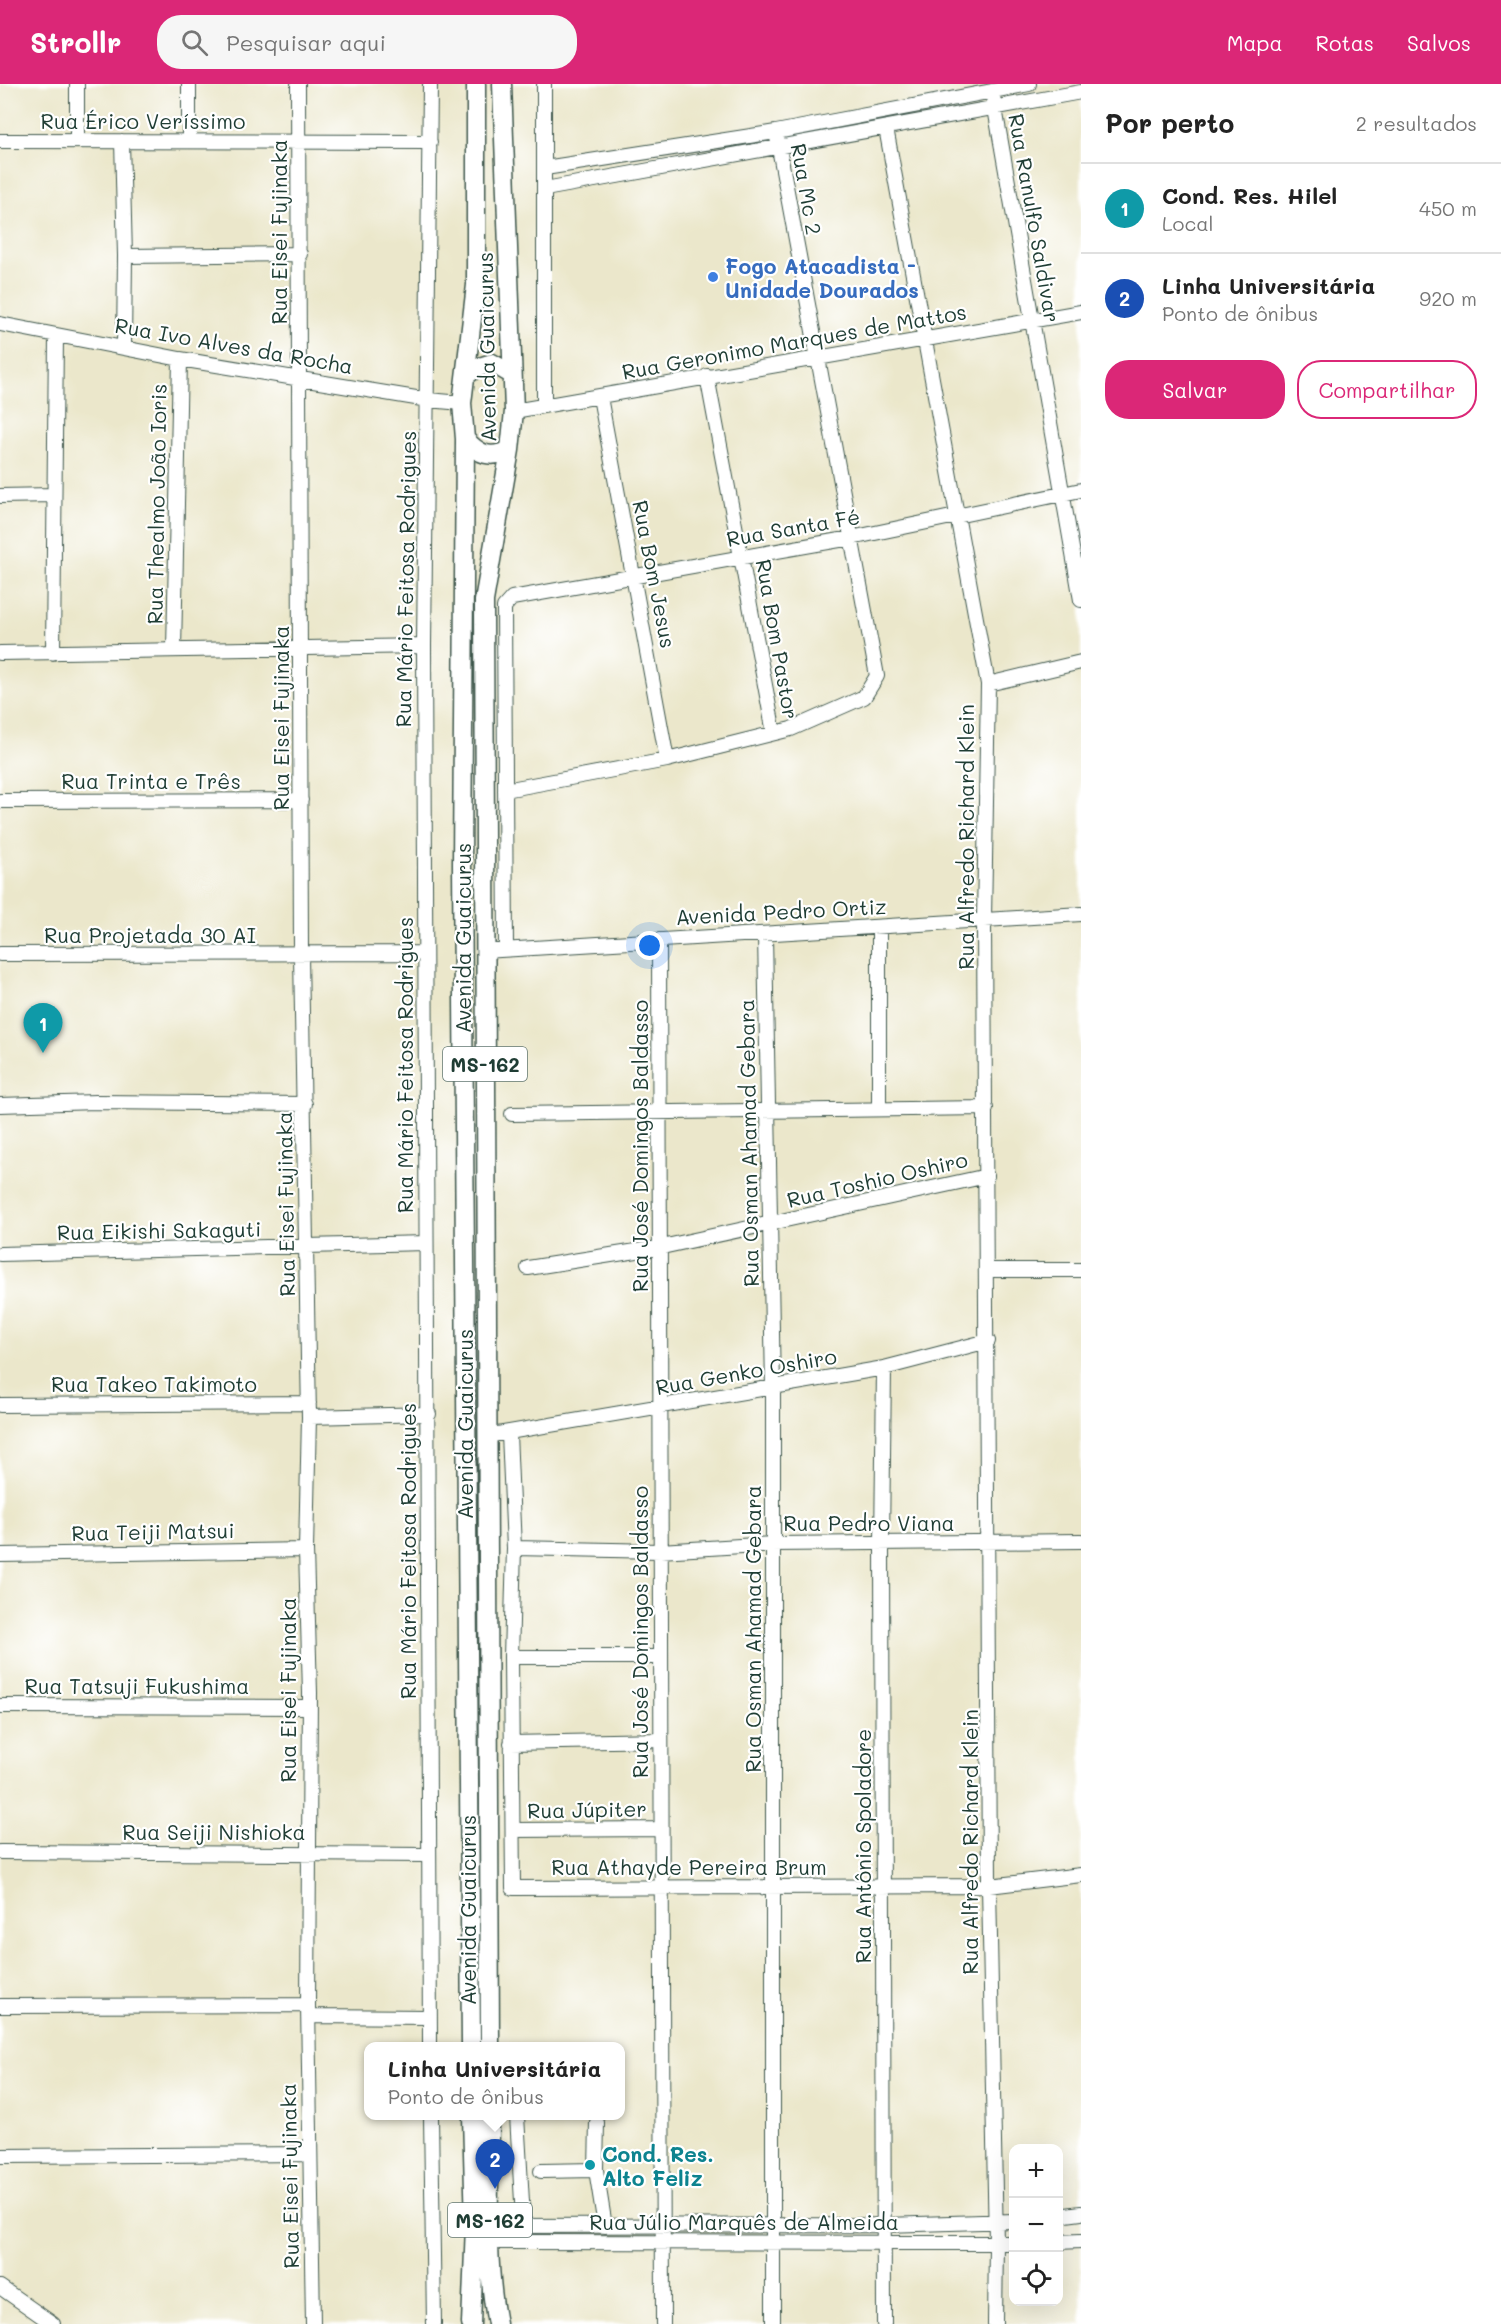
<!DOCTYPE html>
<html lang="pt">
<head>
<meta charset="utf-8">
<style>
	:root { --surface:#fff; --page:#f6f6f6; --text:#222; --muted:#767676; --line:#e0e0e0; --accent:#db2777 }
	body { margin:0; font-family:Mali,sans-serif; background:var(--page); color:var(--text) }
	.controls { position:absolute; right:18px; bottom:18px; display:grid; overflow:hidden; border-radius:12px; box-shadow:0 6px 24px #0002 }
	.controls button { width:54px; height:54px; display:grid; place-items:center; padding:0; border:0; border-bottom:2px solid var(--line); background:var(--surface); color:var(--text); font:30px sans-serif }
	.you { position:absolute; left:650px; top:862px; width:21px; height:21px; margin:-15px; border:4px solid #fff; border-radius:50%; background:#1a73e8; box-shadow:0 0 0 9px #1a73e833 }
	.badge { display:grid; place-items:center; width:39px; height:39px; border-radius:50%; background:var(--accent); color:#fff; font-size:20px; font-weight:700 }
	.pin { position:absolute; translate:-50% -50px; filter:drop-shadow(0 2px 3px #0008) }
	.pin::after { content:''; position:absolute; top:32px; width:21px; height:18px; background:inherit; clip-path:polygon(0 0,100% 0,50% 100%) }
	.popup { position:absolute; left:364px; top:1958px; width:261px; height:78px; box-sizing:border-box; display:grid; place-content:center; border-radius:12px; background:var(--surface); filter:drop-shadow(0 2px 4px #0005); font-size:20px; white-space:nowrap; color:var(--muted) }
	.popup b { font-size:22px; color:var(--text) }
	.popup::after { content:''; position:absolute; left:50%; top:100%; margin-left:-12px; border:12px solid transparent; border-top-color:var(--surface) }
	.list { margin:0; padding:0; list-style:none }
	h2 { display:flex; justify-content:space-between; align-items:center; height:78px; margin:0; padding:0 24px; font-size:26px }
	h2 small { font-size:20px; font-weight:400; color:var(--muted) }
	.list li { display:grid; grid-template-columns:39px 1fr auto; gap:18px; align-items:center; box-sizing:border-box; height:90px; padding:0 24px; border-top:2px solid var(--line) }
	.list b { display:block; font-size:22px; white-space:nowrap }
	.list p { margin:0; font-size:20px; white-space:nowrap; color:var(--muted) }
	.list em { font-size:20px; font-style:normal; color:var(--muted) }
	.actions { display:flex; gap:12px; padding:18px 24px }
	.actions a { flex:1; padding:14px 0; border:2px solid var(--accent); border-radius:24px; text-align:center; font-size:21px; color:var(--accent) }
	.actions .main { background:var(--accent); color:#fff }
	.icon { flex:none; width:33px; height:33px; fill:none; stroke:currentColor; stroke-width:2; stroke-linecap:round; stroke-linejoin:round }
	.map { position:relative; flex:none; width:1081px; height:2240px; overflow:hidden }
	header { display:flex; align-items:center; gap:36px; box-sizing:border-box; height:84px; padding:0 30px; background:var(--accent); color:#fff }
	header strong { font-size:28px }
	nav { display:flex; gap:33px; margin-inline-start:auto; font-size:21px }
	.search { width:420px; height:54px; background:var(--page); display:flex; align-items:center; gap:15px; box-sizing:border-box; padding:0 21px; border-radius:24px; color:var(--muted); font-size:22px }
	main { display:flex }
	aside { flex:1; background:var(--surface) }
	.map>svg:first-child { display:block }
</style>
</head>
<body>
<header>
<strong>Strollr</strong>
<div class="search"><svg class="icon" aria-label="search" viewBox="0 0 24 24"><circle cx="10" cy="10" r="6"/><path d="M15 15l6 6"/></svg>Pesquisar aqui</div>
<nav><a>Mapa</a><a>Rotas</a><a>Salvos</a></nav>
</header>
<main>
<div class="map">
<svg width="1081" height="2240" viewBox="0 0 1081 2240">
	<rect width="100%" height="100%" fill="#fff"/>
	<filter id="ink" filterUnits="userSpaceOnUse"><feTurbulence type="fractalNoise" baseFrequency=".0167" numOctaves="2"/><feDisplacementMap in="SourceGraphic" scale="12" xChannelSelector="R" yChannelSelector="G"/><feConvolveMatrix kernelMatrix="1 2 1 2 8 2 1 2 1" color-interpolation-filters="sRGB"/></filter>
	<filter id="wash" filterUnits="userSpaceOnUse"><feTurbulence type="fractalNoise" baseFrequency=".008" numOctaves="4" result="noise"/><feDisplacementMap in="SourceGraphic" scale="24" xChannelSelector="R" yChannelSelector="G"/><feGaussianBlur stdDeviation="1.35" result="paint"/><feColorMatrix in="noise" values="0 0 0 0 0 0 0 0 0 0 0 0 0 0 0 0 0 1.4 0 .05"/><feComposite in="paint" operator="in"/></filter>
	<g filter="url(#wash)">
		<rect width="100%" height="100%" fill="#ebe7cb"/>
	</g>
	<g filter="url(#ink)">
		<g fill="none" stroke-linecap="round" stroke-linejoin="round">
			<!-- minor casing -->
			<g stroke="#3e564b" stroke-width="16">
				<path id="minor" d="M189,0V57
					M298,0L301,871L309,1333L306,1466L310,1609L308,1921L313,2240
					M430,0L424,562L430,1962
					M544,0V322
					M992,7L1081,516
					M886,44L988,600L984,836L989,1802L996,2159L995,2240
					M0,57L430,58
					M77,57V0
					M122,57L125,172L124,263
					M545,84L776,48L1029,0
					M545,105L1081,8
					M125,172L300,170
					M0,240L180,275L428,316L462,319
					M707,292L774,649
					M600,313L667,676
					M514,327L1081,228
					M0,412L53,411
					M174,566L180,275
					M0,569L424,562
					M53,569L56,251
					M988,600L1081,578
					M505,706L667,676L791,645L864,613L877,592L776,48
					M0,717L301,716
					M765,850L773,1305V2240
					M659,856L663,2240
					M506,866L504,523L512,514L851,454L1081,406
					M484,867L1081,830
					M0,870L425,869
					M0,1021L96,1018L305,1020
					M879,1025V843
					M512,1030L986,1024
					M0,1170L426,1159
					M528,1184L662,1163L987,1092
					M988,1186H1081
					M884,1284L882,1459L884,2240
					M0,1321L309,1319
					M309,1333L429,1330
					M509,1350L514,1464L511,1573L513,1804L989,1802L1081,1791
					M486,1352L884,1284L988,1257
					M514,1464L660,1467L773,1460L1081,1457
					M0,1471L306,1466
					M511,1573H661
					M0,1622L309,1623
					M511,1659L661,1656
					M513,1746L661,1745
					M0,1768L427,1771
					M0,1922L308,1921
					M309,1932L429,1933
					M431,2032L434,2240
					M517,2032L524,2152
					M597,2038L596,2086L605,2142
					M0,2072L309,2070
					M541,2087L596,2086
					M1058,2132L1081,2129
					M482,2142L886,2141L1014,2137
					M482,2158L1014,2159
					M1058,2158L1081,2157
					M0,2203L53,2240"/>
			</g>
			<!-- major casing -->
			<g stroke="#3e564b" stroke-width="21">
				<path id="major" d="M467,291L476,284L492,279L511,290
					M465,355C479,371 490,375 510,366
					M471,1962L462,781L465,355L462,319L476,201V0
					M490,1962L484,517L510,366L514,327L502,0
					M490,2032C490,2100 484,2172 497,2240
					M471,2240L475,2142L472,2032"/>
			</g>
			<!-- minor -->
			<use href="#minor" stroke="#fff" stroke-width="14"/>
			<!-- major -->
			<use href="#major" stroke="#fff" stroke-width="18"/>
		</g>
	</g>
	<!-- markers -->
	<circle fill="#3f7fe0" stroke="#fff" stroke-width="2" cx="713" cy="193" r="6"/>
	<circle fill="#0f9aa8" stroke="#fff" stroke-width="2" cx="590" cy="2081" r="6"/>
	<g text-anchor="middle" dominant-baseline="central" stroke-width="4.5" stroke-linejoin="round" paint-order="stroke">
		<!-- shield labels -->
		<g fill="#fff" stroke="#627771" stroke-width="1.5">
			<rect x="443" y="963" width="84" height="34" rx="4.5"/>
			<rect x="448" y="2119" width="84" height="34" rx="4.5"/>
		</g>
		<g font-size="20" font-weight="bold" fill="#1f3d34">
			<text x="485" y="980">MS-162</text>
			<text x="490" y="2136">MS-162</text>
		</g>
		<!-- street labels -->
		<g font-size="21" fill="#1f3d34" stroke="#fff">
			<text x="143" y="36">Rua Érico Veríssimo</text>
			<text transform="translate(807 105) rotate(80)">Rua Mc 2</text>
			<text transform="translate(1035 134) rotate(80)">Rua Ranulfo Saldivar</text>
			<text transform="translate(278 148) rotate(-90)">Rua Eisei Fujinaka</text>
			<text transform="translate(794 257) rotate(-10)">Rua Geronimo Marques de Mattos</text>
			<text transform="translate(234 261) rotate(10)">Rua Ivo Alves da Rocha</text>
			<text transform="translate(486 263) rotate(-91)">Avenida Guaicurus</text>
			<text transform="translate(156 420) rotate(-89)">Rua Thealmo João Ioris</text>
			<text transform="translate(793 443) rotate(-10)">Rua Santa Fé</text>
			<text transform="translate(655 490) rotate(79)">Rua Bom Jesus</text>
			<text transform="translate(405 495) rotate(-89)">Rua Mário Feitosa Rodrigues</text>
			<text transform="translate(778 555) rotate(80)">Rua Bom Pastor</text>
			<text transform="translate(280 634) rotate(-90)">Rua Eisei Fujinaka</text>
			<text x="151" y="696">Rua Trinta e Três</text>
			<text transform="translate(965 753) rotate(-90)">Rua Alfredo Richard Klein</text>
			<text transform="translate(781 827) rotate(-3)">Avenida Pedro Ortiz</text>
			<text x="150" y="850">Rua Projetada 30 AI</text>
			<text transform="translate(462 854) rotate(-90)">Avenida Guaicurus</text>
			<text transform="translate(404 981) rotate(-90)">Rua Mário Feitosa Rodrigues</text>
			<text transform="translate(748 1059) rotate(-91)">Rua Osman Ahamad Gebara</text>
			<text transform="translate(639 1062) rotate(-90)">Rua José Domingos Baldasso</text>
			<text transform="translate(877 1095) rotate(-13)">Rua Toshio Oshiro</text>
			<text transform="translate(285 1120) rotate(-91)">Rua Eisei Fujinaka</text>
			<text transform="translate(159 1146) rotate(-1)">Rua Eikishi Sakaguti</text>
			<text transform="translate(746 1287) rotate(-10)">Rua Genko Oshiro</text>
			<text x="154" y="1299">Rua Takeo Takimoto</text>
			<text transform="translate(464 1340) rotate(-90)">Avenida Guaicurus</text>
			<text x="869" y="1438">Rua Pedro Viana</text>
			<text transform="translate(153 1447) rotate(-1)">Rua Teiji Matsui</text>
			<text transform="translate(407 1467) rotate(-90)">Rua Mário Feitosa Rodrigues</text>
			<text transform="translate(752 1545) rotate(-90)">Rua Osman Ahamad Gebara</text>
			<text transform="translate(639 1548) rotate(-90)">Rua José Domingos Baldasso</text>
			<text x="137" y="1601">Rua Tatsuji Fukushima</text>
			<text transform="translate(287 1606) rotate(-90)">Rua Eisei Fujinaka</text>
			<text transform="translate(587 1725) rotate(-1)">Rua Júpiter</text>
			<text x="214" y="1747">Rua Seiji Nishioka</text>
			<text transform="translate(969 1758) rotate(-90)">Rua Alfredo Richard Klein</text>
			<text transform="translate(862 1762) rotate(-90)">Rua Antônio Spoladore</text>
			<text x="689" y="1782">Rua Athayde Pereira Brum</text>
			<text transform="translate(467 1826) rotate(-90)">Avenida Guaicurus</text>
			<text transform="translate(289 2092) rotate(-91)">Rua Eisei Fujinaka</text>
			<text x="744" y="2137">Rua Júlio Marquês de Almeida</text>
		</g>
		<!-- shop labels -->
		<g font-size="21" font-weight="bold" fill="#366cbe" stroke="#fff" text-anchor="start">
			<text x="725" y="181">Fogo Atacadista -<tspan x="725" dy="24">Unidade Dourados</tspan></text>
		</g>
		<!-- culture labels -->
		<g font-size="21" font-weight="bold" fill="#0d838f" stroke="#fff" text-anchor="start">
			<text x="602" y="2069">Cond. Res.<tspan x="602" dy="24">Alto Feliz</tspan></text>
		</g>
	</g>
</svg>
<div class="controls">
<button>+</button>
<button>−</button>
<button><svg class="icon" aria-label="locate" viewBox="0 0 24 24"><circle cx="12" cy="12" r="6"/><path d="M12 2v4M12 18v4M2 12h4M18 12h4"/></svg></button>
</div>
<div class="you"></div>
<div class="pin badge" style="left:43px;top:969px;background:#0f9aa8">1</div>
<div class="pin badge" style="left:495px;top:2105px;background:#1a4fb4">2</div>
<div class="popup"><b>Linha Universitária</b>Ponto de ônibus</div>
</div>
<aside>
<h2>Por perto<small>2 resultados</small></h2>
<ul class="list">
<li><span class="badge" style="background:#0f9aa8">1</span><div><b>Cond. Res. Hilel</b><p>Local</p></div><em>450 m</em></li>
<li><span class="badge" style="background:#1a4fb4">2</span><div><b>Linha Universitária</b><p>Ponto de ônibus</p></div><em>920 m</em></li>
</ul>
<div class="actions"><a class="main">Salvar</a><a>Compartilhar</a></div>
</aside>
</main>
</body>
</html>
